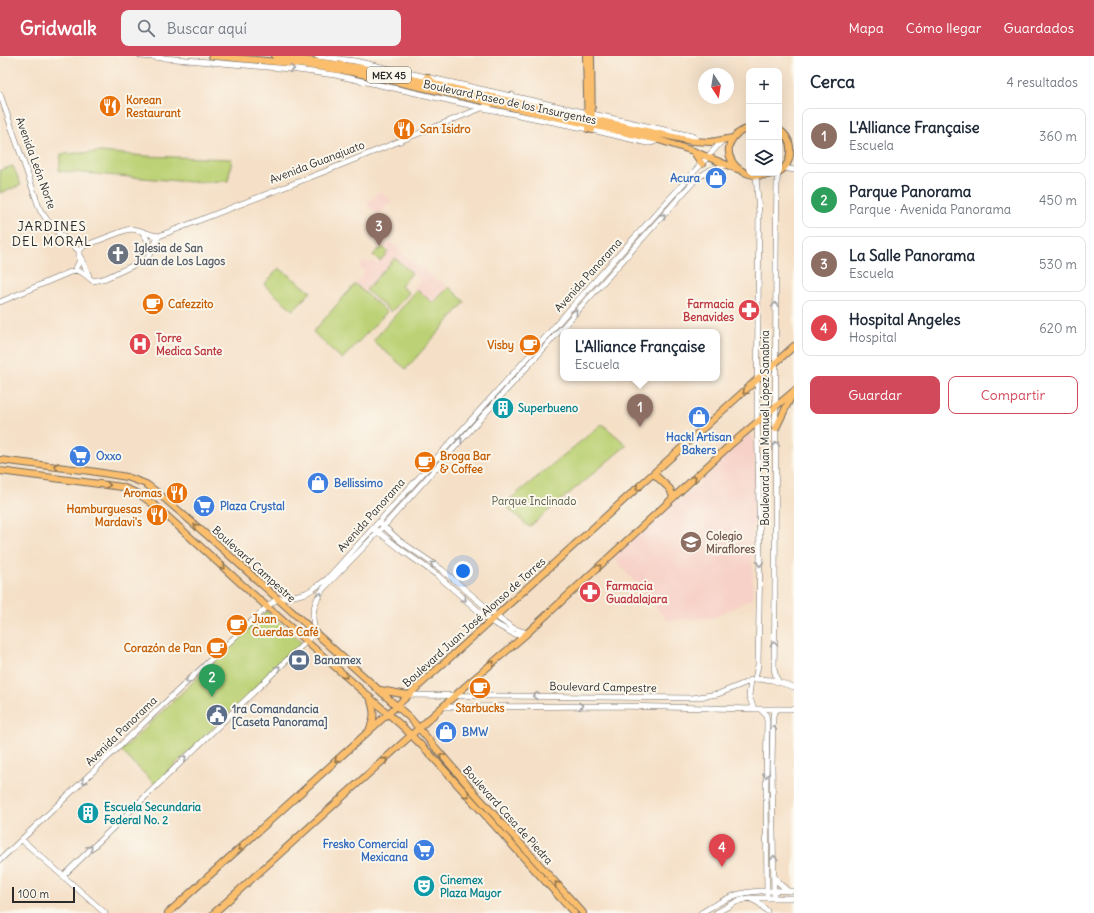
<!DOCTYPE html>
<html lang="es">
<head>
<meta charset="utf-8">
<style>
	:root { --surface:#fff; --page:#f2f2f3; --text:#1f2937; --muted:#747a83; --line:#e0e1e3; --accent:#d1495b }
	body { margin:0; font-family:Delius,sans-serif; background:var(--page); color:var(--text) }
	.controls { position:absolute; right:12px; top:12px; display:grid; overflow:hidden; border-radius:8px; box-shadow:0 4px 16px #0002 }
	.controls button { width:36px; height:36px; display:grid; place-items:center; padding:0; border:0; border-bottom:1px solid var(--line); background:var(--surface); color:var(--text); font:20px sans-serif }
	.compass { position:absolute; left:698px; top:12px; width:36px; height:36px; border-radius:50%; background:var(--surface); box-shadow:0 4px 16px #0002; rotate:168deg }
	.scale { position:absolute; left:12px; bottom:10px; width:63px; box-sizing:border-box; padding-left:4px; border:2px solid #2b2b2b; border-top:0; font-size:11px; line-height:14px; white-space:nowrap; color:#2b2b2b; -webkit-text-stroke:3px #fbf7ec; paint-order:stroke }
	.you { position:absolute; left:463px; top:515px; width:14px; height:14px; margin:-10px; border:3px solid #fff; border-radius:50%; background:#1a73e8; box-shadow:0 0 0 6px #1a73e833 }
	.badge { display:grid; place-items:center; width:26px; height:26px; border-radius:50%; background:var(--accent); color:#fff; font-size:13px; font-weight:700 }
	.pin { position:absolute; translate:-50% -33px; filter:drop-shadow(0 1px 2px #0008) }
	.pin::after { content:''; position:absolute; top:21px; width:14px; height:12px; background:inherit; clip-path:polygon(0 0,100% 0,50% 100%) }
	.popup { position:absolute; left:560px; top:273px; width:160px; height:52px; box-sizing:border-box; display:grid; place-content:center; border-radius:8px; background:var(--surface); filter:drop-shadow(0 1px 3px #0005); font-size:13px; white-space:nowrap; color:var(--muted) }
	.popup b { font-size:15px; color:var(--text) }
	.popup::after { content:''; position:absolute; left:50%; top:100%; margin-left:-8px; border:8px solid transparent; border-top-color:var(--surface) }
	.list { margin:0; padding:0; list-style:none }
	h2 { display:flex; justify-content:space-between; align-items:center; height:52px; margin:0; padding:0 16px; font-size:17px }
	h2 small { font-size:13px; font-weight:400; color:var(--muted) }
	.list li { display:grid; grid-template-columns:26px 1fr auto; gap:12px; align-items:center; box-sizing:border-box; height:56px; margin:0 8px 8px; padding:0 8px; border:1px solid var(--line); border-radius:8px }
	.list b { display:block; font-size:15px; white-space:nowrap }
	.list p { margin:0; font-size:13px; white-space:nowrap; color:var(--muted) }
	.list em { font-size:13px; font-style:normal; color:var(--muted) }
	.actions { display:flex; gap:8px; padding:12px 16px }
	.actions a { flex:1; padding:9px 0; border:1px solid var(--accent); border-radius:8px; text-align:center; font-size:14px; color:var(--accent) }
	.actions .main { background:var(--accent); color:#fff }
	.icon { flex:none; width:22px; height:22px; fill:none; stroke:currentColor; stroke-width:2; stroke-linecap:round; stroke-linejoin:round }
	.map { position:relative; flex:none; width:794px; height:857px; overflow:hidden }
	header { display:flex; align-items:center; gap:24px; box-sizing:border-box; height:56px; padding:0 20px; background:var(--accent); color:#fff }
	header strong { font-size:19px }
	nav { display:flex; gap:22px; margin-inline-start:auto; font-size:14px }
	.search { width:280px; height:36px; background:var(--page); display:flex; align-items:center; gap:10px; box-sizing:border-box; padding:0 14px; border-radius:8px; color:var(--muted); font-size:15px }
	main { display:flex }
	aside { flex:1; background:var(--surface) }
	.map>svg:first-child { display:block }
</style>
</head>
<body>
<header>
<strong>Gridwalk</strong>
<div class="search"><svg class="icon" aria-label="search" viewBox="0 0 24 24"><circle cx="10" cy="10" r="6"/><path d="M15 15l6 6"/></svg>Buscar aquí</div>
<nav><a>Mapa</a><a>Cómo llegar</a><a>Guardados</a></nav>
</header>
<main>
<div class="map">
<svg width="794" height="857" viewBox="0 0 794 857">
	<rect width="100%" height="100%" fill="#fbf7ec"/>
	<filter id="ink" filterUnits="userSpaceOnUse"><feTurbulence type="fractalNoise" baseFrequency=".025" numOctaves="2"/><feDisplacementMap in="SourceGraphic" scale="8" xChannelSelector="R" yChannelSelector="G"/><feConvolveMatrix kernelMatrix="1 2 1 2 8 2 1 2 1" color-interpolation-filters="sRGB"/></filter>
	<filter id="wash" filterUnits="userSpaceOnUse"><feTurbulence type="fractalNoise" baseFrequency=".012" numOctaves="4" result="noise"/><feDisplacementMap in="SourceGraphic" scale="16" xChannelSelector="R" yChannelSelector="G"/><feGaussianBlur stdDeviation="0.9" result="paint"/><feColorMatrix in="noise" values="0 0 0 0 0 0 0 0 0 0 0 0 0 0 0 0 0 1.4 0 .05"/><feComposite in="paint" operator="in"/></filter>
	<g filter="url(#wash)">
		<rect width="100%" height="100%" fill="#f5e0c7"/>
		<!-- built -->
		<path fill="#f7d1c7" d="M380,135L392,145L379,159L367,149Z
			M390,186L420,213L422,212L438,226L440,224L448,232L433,247L413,231L419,226V223L395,202L364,236L355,228L365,216L359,211L364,205L366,207L374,206L378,208L389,195L385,191Z
			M749,378L751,379L754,382L756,470L752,471L753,542L715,561L668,565L613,501L675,444L680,445L700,427L699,422L702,419H708L717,411L715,408Z"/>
		<!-- green -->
		<path fill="#bcd175" stroke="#747e50" d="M102,96L145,100L232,103L228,125L190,126L59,115L61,98Z
			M13,110L21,129L0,137V114Z
			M383,191L388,196L380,205L373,199L379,193L380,194Z
			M395,202L412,217L401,230L409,237L391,256L366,234Z
			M279,212L311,236L293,254L264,229Z
			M355,228L387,256L342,303L313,276Z
			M449,231L465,246L406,313L373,285L417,234L433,247Z
			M602,368L627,389L529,471L504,448Z
			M267,555L302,587L155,728L121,695Z"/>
	</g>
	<g filter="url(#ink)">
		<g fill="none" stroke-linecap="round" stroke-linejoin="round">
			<!-- minor casing -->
			<g stroke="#726a62" stroke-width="6">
				<path id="minor" d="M141,0L290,13L335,19L483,52L588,73L647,87H651L659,84
					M317,0L355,5L588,57L692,80L695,82L697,85
					M0,38L40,154L53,172L79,195
					M504,43L512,39
					M785,112L794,114
					M778,117L777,126C774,289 777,451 774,613L776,621L779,626
					M143,177L148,185L150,195
					M80,200L89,220
					M75,214L83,217L93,225L106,222L147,203L159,180
					M0,246L75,214L79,206V195L84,190L126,174C140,171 145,179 159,180L326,115L494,47
					M381,468L400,485L441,513L501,564L513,572L527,577
					M376,474L403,495L437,519L490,565L514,578L524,580
					M755,623L758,609L760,499L757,354L759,156L756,120
					M751,624L749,640L754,653
					M408,639L692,642L718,638L755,623L772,624L794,631
					M444,651L618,650L754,653H794
					M761,654L766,659L767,665L766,731L767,841
					M22,784L105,857
					M0,804L189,624L268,550L277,543L290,541L306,537L313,533L327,523L530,299L577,245L722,85
					M63,820L315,577C311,560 313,547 323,533L384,470L696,123L710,114L728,109
					M774,820L779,827L788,835
					M774,841L772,710L773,660L774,656L778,653
					M749,842L759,847L767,855
					M701,857C713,850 727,841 740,838C758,833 777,835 794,835
					M716,857L736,846L749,842H794"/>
			</g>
			<!-- major casing -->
			<g stroke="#726a62" stroke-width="8">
				<path id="major" d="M212,0C260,4 309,8 357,17L659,84L693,95L737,113
					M275,0L362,12L691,85L711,86L733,82
					M586,0L588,73
					M591,0L592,74
					M427,21L438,30
					M749,72C710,84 732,131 776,117
					M779,74C794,83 794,106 779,116
					M693,95L702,108
					M776,372L793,337
					M0,404L90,415L127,421L146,428L158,437L208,480L410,662L472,734L583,857
					M0,415L122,431L139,438L157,451L247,533L402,670L428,696L574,857
					M654,418L670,433L673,441
					M380,634L408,639
					M370,672C375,662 374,655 371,645
					M168,857L794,290
					M214,857L469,627L524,580L729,390L794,335"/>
			</g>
			<!-- minor -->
			<use href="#minor" stroke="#fff" stroke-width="5"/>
			<!-- major -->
			<use href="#major" stroke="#fabe6d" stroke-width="6"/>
		</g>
		<!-- one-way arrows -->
		<defs><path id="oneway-chevron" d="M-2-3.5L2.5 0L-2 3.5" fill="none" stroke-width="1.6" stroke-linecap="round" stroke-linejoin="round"/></defs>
		<g stroke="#a0a0a0">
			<use href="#oneway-chevron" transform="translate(292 13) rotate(7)"/>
			<use href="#oneway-chevron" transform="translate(663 160) rotate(-48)"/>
			<use href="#oneway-chevron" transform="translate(775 249) rotate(-90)"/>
			<use href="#oneway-chevron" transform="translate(575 256) rotate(-50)"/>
			<use href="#oneway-chevron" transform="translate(460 384) rotate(-48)"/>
			<use href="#oneway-chevron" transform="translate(776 388) rotate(-89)"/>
			<use href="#oneway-chevron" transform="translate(433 508) rotate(-146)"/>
			<use href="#oneway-chevron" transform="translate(760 508) rotate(91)"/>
			<use href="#oneway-chevron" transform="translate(320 539) rotate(-59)"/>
			<use href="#oneway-chevron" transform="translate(464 543) rotate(41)"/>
			<use href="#oneway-chevron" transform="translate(774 588) rotate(-89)"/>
			<use href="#oneway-chevron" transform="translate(278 612) rotate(-46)"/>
			<use href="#oneway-chevron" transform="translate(188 625) rotate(136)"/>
			<use href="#oneway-chevron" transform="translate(535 640) rotate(-178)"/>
			<use href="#oneway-chevron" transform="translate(581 650)"/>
			<use href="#oneway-chevron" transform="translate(773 672) rotate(-89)"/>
			<use href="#oneway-chevron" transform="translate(184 702) rotate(-44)"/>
			<use href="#oneway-chevron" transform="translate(766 719) rotate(91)"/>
			<use href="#oneway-chevron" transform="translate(84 725) rotate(136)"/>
			<use href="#oneway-chevron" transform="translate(90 792) rotate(-44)"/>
			<use href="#oneway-chevron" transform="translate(774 802) rotate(-91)"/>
		</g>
		<g stroke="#92744c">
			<use href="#oneway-chevron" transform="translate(745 336) rotate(138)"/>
			<use href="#oneway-chevron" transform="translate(56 410) rotate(-173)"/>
			<use href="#oneway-chevron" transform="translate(694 422) rotate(-42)"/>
			<use href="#oneway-chevron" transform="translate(108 429) rotate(9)"/>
			<use href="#oneway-chevron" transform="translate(638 432) rotate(138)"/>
			<use href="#oneway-chevron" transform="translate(196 470) rotate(-138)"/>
			<use href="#oneway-chevron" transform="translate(223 511) rotate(43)"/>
			<use href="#oneway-chevron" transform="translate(599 511) rotate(-43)"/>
			<use href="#oneway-chevron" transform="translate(492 607) rotate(-41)"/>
			<use href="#oneway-chevron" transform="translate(345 620) rotate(42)"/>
			<use href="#oneway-chevron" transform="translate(442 700) rotate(-131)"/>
			<use href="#oneway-chevron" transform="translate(337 704) rotate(138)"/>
			<use href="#oneway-chevron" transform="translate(385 704) rotate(-42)"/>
			<use href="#oneway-chevron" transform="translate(467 739) rotate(47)"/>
			<use href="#oneway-chevron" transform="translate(241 792) rotate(138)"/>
			<use href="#oneway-chevron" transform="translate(557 828) rotate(-132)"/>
		</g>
	</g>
	<!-- icons -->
	<defs>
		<g id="restaurant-disc" transform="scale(1.15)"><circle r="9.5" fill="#e8710a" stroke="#fbf7ec"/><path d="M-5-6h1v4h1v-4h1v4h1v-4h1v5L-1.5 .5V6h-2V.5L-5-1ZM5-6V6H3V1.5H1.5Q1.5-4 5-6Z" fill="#fff"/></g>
		<g id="shop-disc" transform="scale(1.15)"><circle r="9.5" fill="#3f7fe0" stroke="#fbf7ec"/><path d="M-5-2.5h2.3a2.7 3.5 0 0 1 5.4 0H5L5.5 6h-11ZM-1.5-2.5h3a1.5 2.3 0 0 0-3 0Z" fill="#fff"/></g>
		<g id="church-disc" transform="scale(1.15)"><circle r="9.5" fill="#6b7280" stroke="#fbf7ec"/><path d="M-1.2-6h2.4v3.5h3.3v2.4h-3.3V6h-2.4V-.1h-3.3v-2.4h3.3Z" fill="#fff"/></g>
		<g id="cafe-disc" transform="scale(1.15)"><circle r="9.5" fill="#e8710a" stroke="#fbf7ec"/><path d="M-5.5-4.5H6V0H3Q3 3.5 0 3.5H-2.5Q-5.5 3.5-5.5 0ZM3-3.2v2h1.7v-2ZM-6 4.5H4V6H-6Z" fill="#fff"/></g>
		<g id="pharmacy-disc" transform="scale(1.15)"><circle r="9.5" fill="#e0444e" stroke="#fbf7ec"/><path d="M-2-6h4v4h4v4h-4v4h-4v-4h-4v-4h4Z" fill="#fff"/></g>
		<g id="hospital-disc" transform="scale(1.15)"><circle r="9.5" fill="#e0444e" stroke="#fbf7ec"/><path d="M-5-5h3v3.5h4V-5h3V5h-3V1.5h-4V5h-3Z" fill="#fff"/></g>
		<g id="building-disc" transform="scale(1.15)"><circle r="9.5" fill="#0f9aa8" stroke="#fbf7ec"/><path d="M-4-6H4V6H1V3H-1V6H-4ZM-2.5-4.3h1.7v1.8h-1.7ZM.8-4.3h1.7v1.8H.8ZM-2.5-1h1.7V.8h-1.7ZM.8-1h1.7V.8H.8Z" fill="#fff"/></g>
		<g id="supermarket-disc" transform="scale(1.15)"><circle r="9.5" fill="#3f7fe0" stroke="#fbf7ec"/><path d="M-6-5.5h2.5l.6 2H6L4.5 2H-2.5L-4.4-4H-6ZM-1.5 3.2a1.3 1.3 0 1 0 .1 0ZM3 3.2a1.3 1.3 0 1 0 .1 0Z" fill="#fff"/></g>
		<g id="school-disc" transform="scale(1.15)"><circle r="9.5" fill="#8d6e63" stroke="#fbf7ec"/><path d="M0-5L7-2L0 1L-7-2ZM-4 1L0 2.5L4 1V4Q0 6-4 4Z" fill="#fff"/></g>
		<g id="bank-disc" transform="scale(1.15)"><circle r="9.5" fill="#5c6f8a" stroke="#fbf7ec"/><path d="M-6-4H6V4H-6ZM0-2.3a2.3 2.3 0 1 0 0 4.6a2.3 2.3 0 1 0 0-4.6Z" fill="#fff"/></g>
		<g id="civic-disc" transform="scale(1.15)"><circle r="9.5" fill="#5c6f8a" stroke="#fbf7ec"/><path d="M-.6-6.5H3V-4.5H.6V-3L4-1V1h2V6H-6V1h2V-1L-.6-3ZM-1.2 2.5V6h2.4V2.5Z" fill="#fff"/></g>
		<g id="theatre-disc" transform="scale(1.15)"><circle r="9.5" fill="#0f9aa8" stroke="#fbf7ec"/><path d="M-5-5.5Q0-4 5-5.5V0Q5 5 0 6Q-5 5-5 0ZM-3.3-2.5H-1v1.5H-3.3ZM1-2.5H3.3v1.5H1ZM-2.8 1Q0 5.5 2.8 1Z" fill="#fff"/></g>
	</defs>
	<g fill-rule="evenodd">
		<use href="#restaurant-disc" x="110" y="50"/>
		<use href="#restaurant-disc" x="404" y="73"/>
		<use href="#shop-disc" x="716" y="122"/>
		<use href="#church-disc" x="118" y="198"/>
		<use href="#cafe-disc" x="153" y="248"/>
		<use href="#pharmacy-disc" x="749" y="254"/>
		<use href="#hospital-disc" x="140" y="288"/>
		<use href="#cafe-disc" x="530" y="289"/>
		<use href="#building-disc" x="503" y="352"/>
		<use href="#shop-disc" x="699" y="361"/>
		<use href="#supermarket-disc" x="80" y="400"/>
		<use href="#cafe-disc" x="425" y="406"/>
		<use href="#shop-disc" x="318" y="427"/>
		<use href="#restaurant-disc" x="177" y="437"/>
		<use href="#supermarket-disc" x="204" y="450"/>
		<use href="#restaurant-disc" x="157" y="459"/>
		<use href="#school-disc" x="691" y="486"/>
		<use href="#pharmacy-disc" x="590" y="536"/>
		<use href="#cafe-disc" x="237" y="569"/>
		<use href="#cafe-disc" x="217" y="592"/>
		<use href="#bank-disc" x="299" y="604"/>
		<use href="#cafe-disc" x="480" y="632"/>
		<use href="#civic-disc" x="217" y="659"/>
		<use href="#shop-disc" x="446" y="676"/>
		<use href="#building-disc" x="88" y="757"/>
		<use href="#supermarket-disc" x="424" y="794"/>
		<use href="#theatre-disc" x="424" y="830"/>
	</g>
	<g text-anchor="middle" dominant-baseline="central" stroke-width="4" stroke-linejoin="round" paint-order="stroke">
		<!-- shield labels -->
		<rect fill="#fbf7ec" stroke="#696865" stroke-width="1" x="367" y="11" width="44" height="16" rx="3"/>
		<g font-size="10" font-weight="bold" fill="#2b2b2b">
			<text x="389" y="19">MEX 45</text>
		</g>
		<!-- food labels -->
		<g font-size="11" font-weight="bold" fill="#c56008" stroke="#fbf7ec" text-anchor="start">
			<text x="126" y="44">Korean<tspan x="126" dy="13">Restaurant</tspan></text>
			<text x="420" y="73">San Isidro</text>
			<text x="168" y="248">Cafezzito</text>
			<text x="514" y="289" text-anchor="end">Visby</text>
			<text x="440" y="400">Broga Bar<tspan x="440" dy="13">&amp; Coffee</tspan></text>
			<text x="162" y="437" text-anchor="end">Aromas</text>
			<text x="142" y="453" text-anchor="end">Hamburguesas<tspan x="142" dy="13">Mardavi's</tspan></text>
			<text x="252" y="563">Juan<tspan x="252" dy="13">Cuerdas Café</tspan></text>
			<text x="202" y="592" text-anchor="end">Corazón de Pan</text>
			<text x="480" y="652" text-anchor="middle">Starbucks</text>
		</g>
		<!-- street labels -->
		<g font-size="11" fill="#2b2b2b" stroke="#fbf7ec">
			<text transform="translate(510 46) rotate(12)">Boulevard Paseo de los Insurgentes</text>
			<text transform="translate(317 106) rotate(-21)">Avenida Guanajuato</text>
			<text transform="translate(36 107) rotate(70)">Avenida León Norte</text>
			<text transform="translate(588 219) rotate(-48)">Avenida Panorama</text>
			<text transform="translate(765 372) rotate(-90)">Boulevard Juan Manuel López Sanabria</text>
			<text transform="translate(371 459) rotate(-48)">Avenida Panorama</text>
			<text transform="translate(254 508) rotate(42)">Boulevard Campestre</text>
			<text transform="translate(474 566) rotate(-42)">Boulevard Juan José Alonso de Torres</text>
			<text transform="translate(603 631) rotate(1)">Boulevard Campestre</text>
			<text transform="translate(121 675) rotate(-44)">Avenida Panorama</text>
			<text transform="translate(508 759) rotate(48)">Boulevard Casa de Piedra</text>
		</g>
		<!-- shop labels -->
		<g font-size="11" font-weight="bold" fill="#366cbe" stroke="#fbf7ec" text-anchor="start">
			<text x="700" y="122" text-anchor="end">Acura</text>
			<text x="699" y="381" text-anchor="middle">Hackl Artisan<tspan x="699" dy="13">Bakers</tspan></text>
			<text x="96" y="400">Oxxo</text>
			<text x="334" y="427">Bellissimo</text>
			<text x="220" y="450">Plaza Crystal</text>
			<text x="462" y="676">BMW</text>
			<text x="408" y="788" text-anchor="end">Fresko Comercial<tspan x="408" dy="13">Mexicana</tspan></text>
		</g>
		<!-- worship labels -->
		<g font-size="11" font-weight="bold" fill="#5b616d" stroke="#fbf7ec" text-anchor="start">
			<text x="134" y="192">Iglesia de San<tspan x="134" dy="13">Juan de Los Lagos</tspan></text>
		</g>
		<!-- health labels -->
		<g font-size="11" font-weight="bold" fill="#be3a42" stroke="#fbf7ec" text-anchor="start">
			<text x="734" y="248" text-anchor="end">Farmacia<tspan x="734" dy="13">Benavides</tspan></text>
			<text x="156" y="282">Torre<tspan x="156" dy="13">Medica Sante</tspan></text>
			<text x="606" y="530">Farmacia<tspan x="606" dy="13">Guadalajara</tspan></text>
		</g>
		<!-- culture labels -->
		<g font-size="11" font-weight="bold" fill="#0d838f" stroke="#fbf7ec" text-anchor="start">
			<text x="518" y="352">Superbueno</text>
			<text x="104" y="751">Escuela Secundaria<tspan x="104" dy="13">Federal No. 2</tspan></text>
			<text x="440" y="824">Cinemex<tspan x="440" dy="13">Plaza Mayor</tspan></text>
		</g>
		<!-- park labels -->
		<g font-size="11" fill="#4f543e" stroke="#fbf7ec">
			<text x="534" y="445">Parque Inclinado</text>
		</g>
		<!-- education labels -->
		<g font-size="11" font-weight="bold" fill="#785e54" stroke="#fbf7ec" text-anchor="start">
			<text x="706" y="480">Colegio<tspan x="706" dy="13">Miraflores</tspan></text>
		</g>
		<!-- service labels -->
		<g font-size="11" font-weight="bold" fill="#4e5e75" stroke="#fbf7ec" text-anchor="start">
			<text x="314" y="604">Banamex</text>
			<text x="232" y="653">1ra Comandancia<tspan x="232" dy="13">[Caseta Panorama]</tspan></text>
		</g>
		<!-- quarter labels -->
		<g font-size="13" letter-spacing="1" fill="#2b2b2b" stroke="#fbf7ec">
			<text x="52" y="170">JARDINES<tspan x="52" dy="15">DEL MORAL</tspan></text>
		</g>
	</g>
</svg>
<div class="controls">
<button>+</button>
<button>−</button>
<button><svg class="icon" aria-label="layers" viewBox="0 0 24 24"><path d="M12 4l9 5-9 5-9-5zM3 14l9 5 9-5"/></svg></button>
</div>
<svg class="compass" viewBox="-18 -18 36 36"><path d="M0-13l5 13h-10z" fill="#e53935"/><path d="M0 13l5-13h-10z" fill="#747a83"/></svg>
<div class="scale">100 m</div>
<div class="you"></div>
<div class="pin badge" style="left:640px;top:371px;background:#8d6e63">1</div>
<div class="popup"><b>L'Alliance Française</b>Escuela</div>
<div class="pin badge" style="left:212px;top:641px;background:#2e9e5b">2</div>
<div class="pin badge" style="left:379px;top:190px;background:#8d6e63">3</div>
<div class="pin badge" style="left:722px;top:811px;background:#e0444e">4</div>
</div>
<aside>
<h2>Cerca<small>4 resultados</small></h2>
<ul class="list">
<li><span class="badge" style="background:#8d6e63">1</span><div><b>L'Alliance Française</b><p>Escuela</p></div><em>360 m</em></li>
<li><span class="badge" style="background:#2e9e5b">2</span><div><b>Parque Panorama</b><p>Parque · Avenida Panorama</p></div><em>450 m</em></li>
<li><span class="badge" style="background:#8d6e63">3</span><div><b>La Salle Panorama</b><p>Escuela</p></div><em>530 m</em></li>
<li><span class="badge" style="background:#e0444e">4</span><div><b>Hospital Angeles</b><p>Hospital</p></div><em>620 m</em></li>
</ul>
<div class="actions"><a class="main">Guardar</a><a>Compartir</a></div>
</aside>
</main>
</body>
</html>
